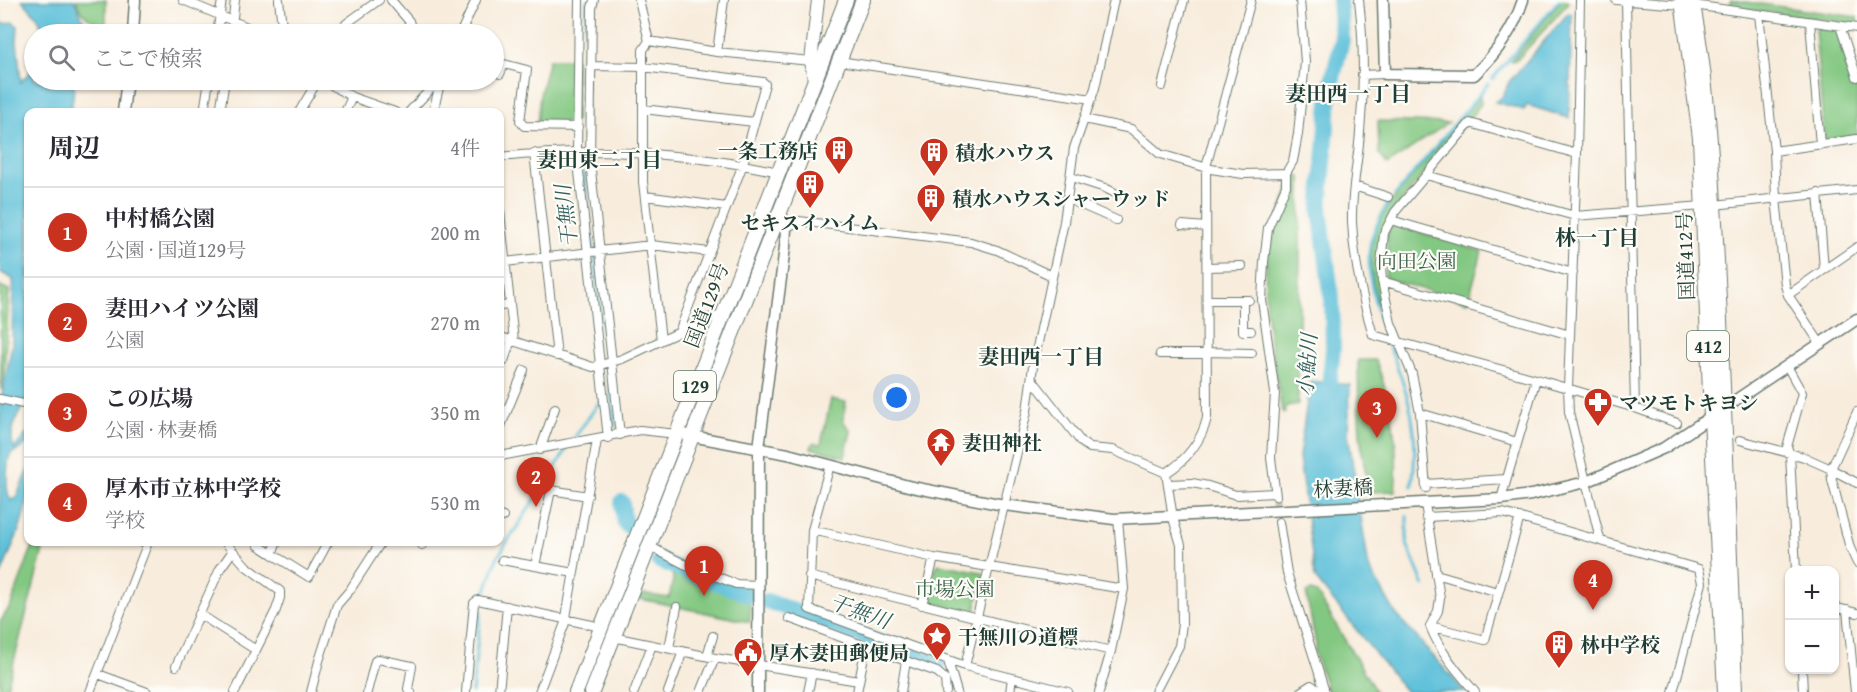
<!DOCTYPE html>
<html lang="ja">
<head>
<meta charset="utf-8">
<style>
	:root { --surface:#fff; --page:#f2f2f3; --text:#2b2b33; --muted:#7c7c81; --line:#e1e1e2; --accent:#c8321e }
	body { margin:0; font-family:"Gentium Book Plus","Noto Serif JP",serif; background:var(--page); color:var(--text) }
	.controls { position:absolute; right:18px; bottom:18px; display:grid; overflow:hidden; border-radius:12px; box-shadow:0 2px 4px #0004 }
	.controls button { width:54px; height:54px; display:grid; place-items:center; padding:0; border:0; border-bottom:2px solid var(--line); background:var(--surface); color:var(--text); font:30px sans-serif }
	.you { position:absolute; left:897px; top:398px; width:21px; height:21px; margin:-15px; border:4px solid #fff; border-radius:50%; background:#1a73e8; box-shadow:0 0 0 9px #1a73e833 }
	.badge { display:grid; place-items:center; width:39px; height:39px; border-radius:50%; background:var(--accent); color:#fff; font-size:20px; font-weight:700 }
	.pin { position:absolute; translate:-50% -50px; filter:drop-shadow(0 2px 3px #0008) }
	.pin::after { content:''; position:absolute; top:32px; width:21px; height:18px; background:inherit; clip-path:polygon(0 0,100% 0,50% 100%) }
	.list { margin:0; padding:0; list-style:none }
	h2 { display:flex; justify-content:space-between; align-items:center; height:78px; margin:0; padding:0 24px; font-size:26px }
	h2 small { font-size:20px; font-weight:400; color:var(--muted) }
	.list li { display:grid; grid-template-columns:39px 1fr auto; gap:18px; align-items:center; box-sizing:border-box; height:90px; padding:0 24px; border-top:2px solid var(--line) }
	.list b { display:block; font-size:22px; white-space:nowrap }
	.list p { margin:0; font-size:20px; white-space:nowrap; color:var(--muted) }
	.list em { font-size:20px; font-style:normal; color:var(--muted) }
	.icon { flex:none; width:33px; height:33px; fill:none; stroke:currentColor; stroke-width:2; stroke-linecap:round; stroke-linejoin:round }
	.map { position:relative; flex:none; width:1857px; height:692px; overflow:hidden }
	.search { position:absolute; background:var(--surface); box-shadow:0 2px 4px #0004; left:24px; top:24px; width:480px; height:66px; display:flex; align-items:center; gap:15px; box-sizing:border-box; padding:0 21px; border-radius:33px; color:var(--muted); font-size:22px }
	.panel { position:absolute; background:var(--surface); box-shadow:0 2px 4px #0004; left:24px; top:108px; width:480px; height:438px; border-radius:12px }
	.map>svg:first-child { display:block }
</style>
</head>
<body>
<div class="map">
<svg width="1857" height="692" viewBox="0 0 1857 692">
	<rect width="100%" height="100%" fill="#fdfcf7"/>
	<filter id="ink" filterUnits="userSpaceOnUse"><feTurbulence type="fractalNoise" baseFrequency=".0167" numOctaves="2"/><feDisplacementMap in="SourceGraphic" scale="12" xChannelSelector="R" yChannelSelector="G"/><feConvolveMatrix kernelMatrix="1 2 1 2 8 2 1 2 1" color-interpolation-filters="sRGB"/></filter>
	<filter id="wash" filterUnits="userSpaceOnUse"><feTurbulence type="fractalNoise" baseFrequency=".008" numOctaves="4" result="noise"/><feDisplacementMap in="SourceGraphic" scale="24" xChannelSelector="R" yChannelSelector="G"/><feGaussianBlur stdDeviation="1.35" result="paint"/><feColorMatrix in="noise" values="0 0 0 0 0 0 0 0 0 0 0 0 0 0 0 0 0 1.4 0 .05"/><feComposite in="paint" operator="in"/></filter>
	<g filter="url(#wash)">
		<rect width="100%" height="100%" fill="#f8ecdc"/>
		<!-- green -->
		<path fill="#83c882" stroke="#51825b" stroke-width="1.5" d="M76,0H106V27C92,22 80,15 76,0Z
			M1561,0H1567L1569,2L1517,60L1511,61Z
			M1731,0L1857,17V24L1730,7Z
			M1818,27L1835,30L1838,33L1857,90V135L1827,140L1824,137L1815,30Z
			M549,59H576V121L571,123H537L540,95Z
			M1480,96L1481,104L1395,209L1378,263L1379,284L1383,302L1378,304C1372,286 1369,261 1372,242C1374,229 1383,215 1390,203Z
			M1378,121L1448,123L1387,165L1379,153Z
			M1293,175L1301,177L1298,404L1286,406L1285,413L1282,412C1275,365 1260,308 1267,260C1272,231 1284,203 1293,175Z
			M1395,225L1482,251L1468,302L1387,279L1385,276L1388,233L1390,228Z
			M0,286L9,290L4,373L1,390Z
			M1358,360H1376C1391,403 1400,445 1395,491L1371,492C1357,448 1359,406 1358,360Z
			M831,399L846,402L843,421L851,431L845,457L811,448L813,443L821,444Z
			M34,542H45L6,692H0V622L11,605Z
			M939,564L982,572L984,575L975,611L971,613L930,602L927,599L936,567Z
			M672,571L750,600V622L640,599L643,594L669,598L673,580Z
			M1311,591L1317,593L1376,692H1328L1314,651L1316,644L1306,593Z"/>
		<!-- water -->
		<path fill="#5bbfd9" stroke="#3d7e86" stroke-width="1.5" d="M22,0H74L90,34H44L38,18Z
			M0,12L1,22L4,24L13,22L18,26L17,41L21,82L31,71L34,64V80H75L71,112H28V397C21,410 5,434 15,448L28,432V442L20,449L10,454C7,464 4,495 12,501L17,496L28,469V498L20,528L0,577V405L12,345L13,279L0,272Z
			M1568,13L1572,14L1569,118L1527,105L1524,110L1495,102L1503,96L1509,82Z
			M1310,381L1350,385L1348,434L1369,568L1396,614L1465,692H1406L1315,578L1299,457Z"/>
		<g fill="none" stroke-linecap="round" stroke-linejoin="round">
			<!-- stream -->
			<path stroke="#5bbfd9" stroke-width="3" d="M587,0L584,175L615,426
				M1492,79L1559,0
				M1395,195L1488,84
				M1384,334C1376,307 1363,265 1372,237C1376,225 1382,214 1388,203
				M1389,346C1410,396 1420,432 1412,486
				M573,440L600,401
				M1407,516V544L1424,586
				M484,596L497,558L566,451
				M472,692L481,611"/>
			<!-- river -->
			<path stroke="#5bbfd9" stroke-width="16" d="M1327,406L1333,349L1332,300L1320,210L1330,90L1342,40L1339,0
				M622,502L624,521L627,526
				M659,561L750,595
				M767,601L938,664"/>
		</g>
	</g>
	<g filter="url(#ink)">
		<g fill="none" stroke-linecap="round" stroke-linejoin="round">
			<!-- street-tunnel -->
			<path stroke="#cdc9ba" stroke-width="8" stroke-dasharray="8 4" stroke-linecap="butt" d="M1276,496L1279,522"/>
			<!-- street casing -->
			<g stroke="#6b7a6f" stroke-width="10">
				<path id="street" d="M183,0L264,34
					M279,0L283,34
					M391,0L409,21L413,34
					M579,0L577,153L608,438
					M594,0L592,8L590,161L620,435
					M639,0L649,41L643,50V182L661,340
					M1359,0C1364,43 1364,89 1360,132C1358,162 1351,192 1352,223C1354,261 1362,298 1373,335L1536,379L1635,408L1626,1
					M1580,0L1577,154L1568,388L1569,412L1600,539
					M1616,0L1683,5
					M1693,5L1857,28
					M1759,14L1774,151L1776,198L1785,285L1788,295L1820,343
					M1810,22L1820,145
					M1840,26L1857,77
					M217,34L222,0
					M231,34L235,0
					M336,34L347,23L379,0
					M460,34L476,0
					M649,41L717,52L811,61
					M717,52L724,0
					M839,61L1092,99
					M592,66L643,67L763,82L765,84L743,164L679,332
					M500,74L504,64L527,70L520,121L524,126L578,127
					M1362,75L1385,74
					M323,80L352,97L395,112
					M1162,86L1184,0
					M643,109L754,122
					M204,112L209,80
					M220,112L225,80
					M299,112L318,80
					M345,112L352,97
					M409,112L439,80
					M433,112L441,80
					M1084,119L1131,129L1160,154L1211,169L1243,174L1286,173
					M1774,151L1857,139
					M534,153L557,356
					M500,157C592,147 688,153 779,172
					M1426,175L1575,216L1703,206
					M1071,177L1105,188L1117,194
					M1354,186L1388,197
					M1818,193L1824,269
					M645,196L726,207
					M1068,199L1116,220
					M1714,205L1857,190
					M500,212L514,341
					M1391,220L1573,273
					M1182,225L1206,227
					M786,228L799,221L971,242L997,250L1052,276
					M505,262L651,245L709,252
					M1207,267L1242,266
					M1382,281L1570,335
					M1788,295L1857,247
					M1207,300H1249
					M1243,300V331H1251
					M500,306L510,305
					M501,337L593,367L622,359L709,318L722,316
					M1207,352L1252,353
					M1160,354H1207
					M500,360L504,361L511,340
					M1787,366L1802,393L1787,447L1790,454L1796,570
					M1032,379L1081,442L1090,448L1113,450L1166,473L1173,518L1181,545L1182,624L1179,646L1155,692
					M0,399L28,405
					M1635,408L1677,423
					M1857,412L1831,469L1832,480L1850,548L1857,563
					M1420,413L1517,442
					M500,428L524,370
					M1740,440L1804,457L1831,469L1857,483
					M540,450L555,408
					M500,456L640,430L677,434
					M830,465L812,530L809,609L965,666L1068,692
					M1166,473C1186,461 1202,440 1207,418L1206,167L1251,0
					M1169,484L1192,483L1208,486L1236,495L1274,493
					M1426,484L1506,479
					M1426,488L1420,413L1412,374L1391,323L1382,281L1381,265L1384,233L1395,212L1470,123L1577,154
					M1276,496L1271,458L1275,393L1262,300L1264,262L1268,228L1286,186V173L1293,161L1298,134L1305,62L1300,0
					M1501,499L1536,379
					M1426,510L1440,598L1438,611L1430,626
					M500,516L503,517
					M1426,517L1503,513L1699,569L1702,583L1673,692
					M1279,522L1287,573L1325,692
					M812,530L934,558L1124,589
					M225,542L246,566L280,591V598L276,610L235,692
					M277,542L272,554L309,577L328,542
					M258,545L272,554
					M422,545V542
					M649,546L684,564L736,584L758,585
					M502,560L574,573
					M535,566L551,490L588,496
					M1436,574L1498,592
					M809,576L1111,651
					M922,605L934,558
					M1834,607L1857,613
					M1847,610L1855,692
					M199,614L256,650
					M789,618L906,661L901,692
					M1430,626L1485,640L1520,517
					M1430,626C1440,652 1457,671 1475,692
					M613,637L715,658L859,681
					M669,648L677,607
					M707,656L713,636
					M906,661L937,672L945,679L946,692
					M948,661L957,692
					M176,666L220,569L232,552
					M965,666L1027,411L1033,366L1064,222L1074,148L1095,88L1114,0
					M1802,670L1803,692
					M98,674L147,692
					M90,692L148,542
					M311,692L319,661L337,605L350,590L381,542
					M367,692L375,661L378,659L412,666L408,689L411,692
					M466,692L474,603L478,600L601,627
					M499,692L507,606
					M539,692L565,623L597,440
					M634,692L652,645
					M668,692L683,651
					M701,692L715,658
					M808,692L812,673
					M857,692L866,646
					M1010,692L1012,678
					M1099,692L1111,651L1124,589L1118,519
					M1300,692L1311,685L1321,692"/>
			</g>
			<!-- secondary casing -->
			<g stroke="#6b7a6f" stroke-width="13">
				<path id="secondary" d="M1383,0L1385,74L1474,75C1496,54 1514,29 1523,0
					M133,34L135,0
					M123,112L127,80
					M686,435L788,454L912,487L1004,505L1114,519L1501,499L1531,495L1586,482L1664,448L1857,319
					M758,692L759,448L785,247L786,228L780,210"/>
			</g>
			<!-- primary casing -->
			<g stroke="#6b7a6f" stroke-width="14">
				<path id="primary" d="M814,80L811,61L818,0"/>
			</g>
			<!-- highway casing -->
			<g stroke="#6b7a6f" stroke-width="16">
				<path id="highway" d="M1682,0L1700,138L1711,418L1725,692
					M1692,0C1710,92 1713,187 1718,280C1725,417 1730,555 1735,692
					M576,692L846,0
					M592,692L863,0"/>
			</g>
			<!-- street -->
			<use href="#street" stroke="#fff" stroke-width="8"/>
			<!-- secondary -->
			<use href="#secondary" stroke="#fff" stroke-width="10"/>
			<!-- primary -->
			<use href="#primary" stroke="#fff" stroke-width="12"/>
			<!-- highway -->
			<use href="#highway" stroke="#fff" stroke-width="14"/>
		</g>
	</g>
	<!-- icons -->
	<defs>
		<g id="building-pin" transform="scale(1.5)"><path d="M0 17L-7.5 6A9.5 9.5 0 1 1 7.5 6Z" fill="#c8321e" stroke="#fdfcf7"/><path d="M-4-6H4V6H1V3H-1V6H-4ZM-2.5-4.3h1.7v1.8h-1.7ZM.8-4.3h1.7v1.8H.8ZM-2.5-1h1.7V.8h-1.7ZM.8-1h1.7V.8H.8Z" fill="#fff"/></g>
		<g id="pharmacy-pin" transform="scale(1.5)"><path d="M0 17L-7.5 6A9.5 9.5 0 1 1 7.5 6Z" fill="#c8321e" stroke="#fdfcf7"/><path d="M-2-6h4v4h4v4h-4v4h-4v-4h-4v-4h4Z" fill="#fff"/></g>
		<g id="temple-pin" transform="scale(1.5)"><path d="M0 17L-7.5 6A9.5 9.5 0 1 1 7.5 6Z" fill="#c8321e" stroke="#fdfcf7"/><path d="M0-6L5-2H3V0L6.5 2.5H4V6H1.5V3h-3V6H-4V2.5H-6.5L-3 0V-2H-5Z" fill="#fff"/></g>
		<g id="sight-pin" transform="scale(1.5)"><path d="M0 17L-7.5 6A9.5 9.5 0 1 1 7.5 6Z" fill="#c8321e" stroke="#fdfcf7"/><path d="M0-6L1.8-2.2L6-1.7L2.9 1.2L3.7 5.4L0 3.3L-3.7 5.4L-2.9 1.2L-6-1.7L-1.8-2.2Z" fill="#fff"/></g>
		<g id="civic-pin" transform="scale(1.5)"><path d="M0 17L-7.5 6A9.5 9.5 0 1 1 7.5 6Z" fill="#c8321e" stroke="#fdfcf7"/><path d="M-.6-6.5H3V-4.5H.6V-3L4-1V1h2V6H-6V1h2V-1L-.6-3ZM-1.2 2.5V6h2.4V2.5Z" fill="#fff"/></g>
	</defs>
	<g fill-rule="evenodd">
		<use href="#building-pin" x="839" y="150"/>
		<use href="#building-pin" x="934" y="152"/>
		<use href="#building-pin" x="810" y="184"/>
		<use href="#building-pin" x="931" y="198"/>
		<use href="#pharmacy-pin" x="1598" y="402"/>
		<use href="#temple-pin" x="941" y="442"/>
		<use href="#sight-pin" x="937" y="636"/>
		<use href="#building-pin" x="1559" y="644"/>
		<use href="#civic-pin" x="748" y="652"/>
	</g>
	<g text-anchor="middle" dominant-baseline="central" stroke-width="4.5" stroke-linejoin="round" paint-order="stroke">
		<!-- shield labels -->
		<g fill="#fdfcf7" stroke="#62766e" stroke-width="1.5">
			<rect x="1687" y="331" width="42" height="30" rx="4.5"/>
			<rect x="674" y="371" width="42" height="30" rx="4.5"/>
		</g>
		<g font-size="18" font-weight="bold" fill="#1f3d34">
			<text x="1708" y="346">412</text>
			<text x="695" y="386">129</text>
		</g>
		<!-- poi labels -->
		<g font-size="20" font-weight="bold" fill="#1f3d34" stroke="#fdfcf7" text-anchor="start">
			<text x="818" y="150" text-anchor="end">一条工務店</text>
			<text x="955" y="152">積水ハウス</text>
			<text x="952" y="198">積水ハウスシャーウッド</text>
			<text x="810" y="222" text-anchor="middle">セキスイハイム</text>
			<text x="1619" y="402">マツモトキヨシ</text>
			<text x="962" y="442">妻田神社</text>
			<text x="958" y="636">干無川の道標</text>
			<text x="1580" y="644">林中学校</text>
			<text x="769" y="652">厚木妻田郵便局</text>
		</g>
		<!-- street labels -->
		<g font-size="20" fill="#1f3d34" stroke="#fdfcf7">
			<text transform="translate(1685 256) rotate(-92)">国道412号</text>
			<text transform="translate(706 305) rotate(-69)">国道129号</text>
			<text transform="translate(1343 488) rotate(-3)">林妻橋</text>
		</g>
		<!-- park labels -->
		<g font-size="20" fill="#386048" stroke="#fdfcf7">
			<text x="1417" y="260">向田公園</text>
			<text x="955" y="588">市場公園</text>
		</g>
		<!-- neighbourhood labels -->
		<g font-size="21" font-weight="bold" fill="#1f3d34" stroke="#fdfcf7">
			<text x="1348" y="93">妻田西一丁目</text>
			<text x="599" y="159">妻田東二丁目</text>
			<text x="1597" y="237">林一丁目</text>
			<text x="1041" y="356">妻田西一丁目</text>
		</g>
		<!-- water labels -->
		<g font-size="21" font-style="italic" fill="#2e5e5d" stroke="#fdfcf7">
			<text transform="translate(566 216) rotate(-97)">干無川</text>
			<text transform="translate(1307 365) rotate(-86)">小鮎川</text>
			<text transform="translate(860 611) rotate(20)">干無川</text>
		</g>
	</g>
</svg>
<div class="controls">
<button>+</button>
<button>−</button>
</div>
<div class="you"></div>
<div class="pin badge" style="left:704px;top:596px">1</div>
<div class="pin badge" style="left:536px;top:507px">2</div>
<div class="pin badge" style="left:1377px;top:438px">3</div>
<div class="pin badge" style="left:1593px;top:610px">4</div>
<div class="search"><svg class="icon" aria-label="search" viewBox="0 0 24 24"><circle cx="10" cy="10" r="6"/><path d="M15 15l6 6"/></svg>ここで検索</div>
<section class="panel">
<h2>周辺<small>4件</small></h2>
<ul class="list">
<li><span class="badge">1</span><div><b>中村橋公園</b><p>公園 · 国道129号</p></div><em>200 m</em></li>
<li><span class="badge">2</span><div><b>妻田ハイツ公園</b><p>公園</p></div><em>270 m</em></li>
<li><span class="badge">3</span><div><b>この広場</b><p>公園 · 林妻橋</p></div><em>350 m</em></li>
<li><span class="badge">4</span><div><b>厚木市立林中学校</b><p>学校</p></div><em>530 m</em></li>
</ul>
</section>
</div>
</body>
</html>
